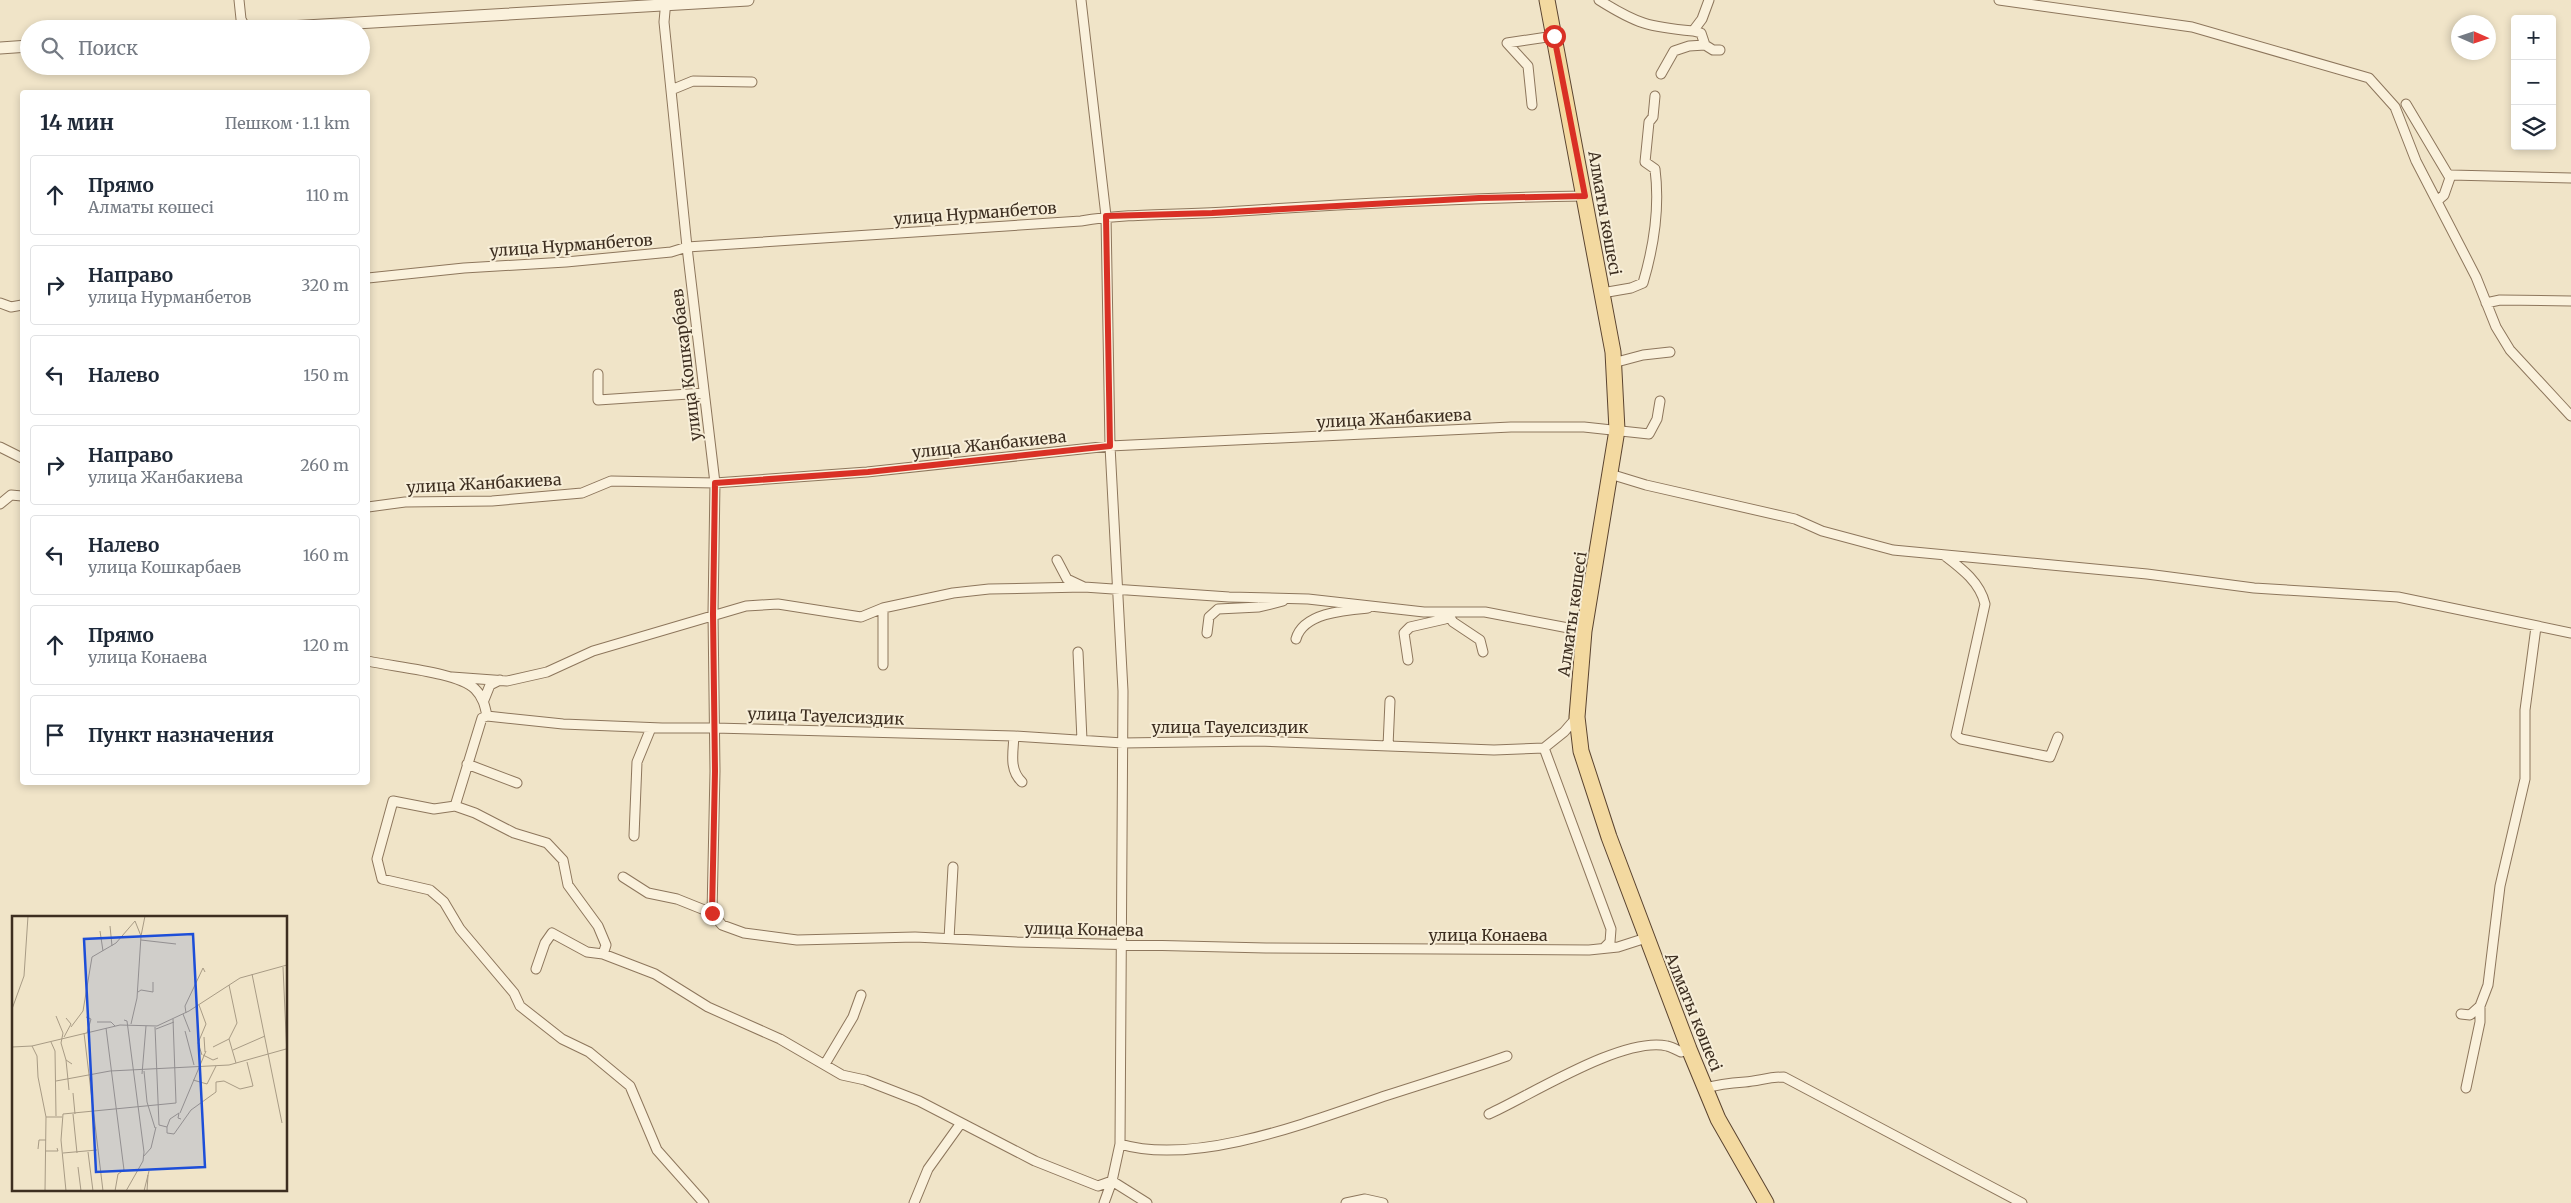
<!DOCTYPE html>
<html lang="ru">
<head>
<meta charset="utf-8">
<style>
	:root { --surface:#fff; --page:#f6f6f7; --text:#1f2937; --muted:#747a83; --line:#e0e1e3 }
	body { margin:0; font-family:Merriweather,serif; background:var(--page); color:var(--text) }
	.controls { position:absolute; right:15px; top:15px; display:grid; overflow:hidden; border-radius:5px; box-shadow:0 2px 8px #0003 }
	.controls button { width:45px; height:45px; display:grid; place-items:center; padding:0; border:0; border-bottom:1px solid var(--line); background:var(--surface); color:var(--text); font:25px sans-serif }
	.compass { position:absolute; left:2451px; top:15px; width:45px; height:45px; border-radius:50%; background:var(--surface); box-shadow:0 2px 8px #0003; rotate:93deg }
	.stop { position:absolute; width:15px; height:15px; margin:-11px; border:4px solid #d93025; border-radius:50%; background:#fff }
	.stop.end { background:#d93025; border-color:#fff; box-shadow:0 1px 5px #0008 }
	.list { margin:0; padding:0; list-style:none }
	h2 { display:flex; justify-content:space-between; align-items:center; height:65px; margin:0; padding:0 20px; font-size:21px }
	h2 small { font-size:16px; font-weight:400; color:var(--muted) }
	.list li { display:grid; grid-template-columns:32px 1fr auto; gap:15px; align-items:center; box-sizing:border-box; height:80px; margin:0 10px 10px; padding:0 10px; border:1px solid var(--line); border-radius:5px }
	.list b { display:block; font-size:19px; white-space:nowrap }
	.list p { margin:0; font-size:16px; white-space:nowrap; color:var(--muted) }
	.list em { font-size:16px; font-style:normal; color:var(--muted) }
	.icon { flex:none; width:28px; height:28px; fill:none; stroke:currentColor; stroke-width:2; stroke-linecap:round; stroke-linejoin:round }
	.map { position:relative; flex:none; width:2571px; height:1203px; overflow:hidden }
	.search { position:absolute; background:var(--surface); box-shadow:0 2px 8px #0003; left:20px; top:20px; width:350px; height:55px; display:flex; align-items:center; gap:12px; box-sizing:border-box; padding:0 18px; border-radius:28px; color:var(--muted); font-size:19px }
	.panel { position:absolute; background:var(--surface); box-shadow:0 2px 8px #0003; left:20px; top:90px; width:350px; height:695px; border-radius:5px }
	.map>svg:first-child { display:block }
</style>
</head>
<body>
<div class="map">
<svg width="2571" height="1203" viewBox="0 0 2571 1203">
	<rect width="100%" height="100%" fill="#f0e4c8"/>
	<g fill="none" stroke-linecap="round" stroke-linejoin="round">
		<!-- minor casing -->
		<g stroke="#8d765c" stroke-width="11">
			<path id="minor" d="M239,0L241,19L246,29
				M666,0L664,22L687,247L715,483L713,614L715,771L712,913L722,925L744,933L797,940L915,937L1017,942L1266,948L1589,950L1618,947L1646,938
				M1081,0L1106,216L1110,446L1123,691L1120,1144L1112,1181L1104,1203
				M1599,0C1637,24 1649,27 1693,31L1702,19L1709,0
				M1999,0L2192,27L2369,78L2395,107L2416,161L2476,277L2496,327L2510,350L2571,416
				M1705,45L1713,50H1720
				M1661,74L1674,51L1689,46L1705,45L1701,33L1693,31
				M671,90L693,81L752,82
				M2406,104L2450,178
				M1532,105L1528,66L1507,43L1554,36
				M2437,201L2444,195L2451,175L2571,178
				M368,278L464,268L566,262L671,252L687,247L1081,221C1128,213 1177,215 1225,212C1345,204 1464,198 1585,196
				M1602,293L1631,288L1643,283C1654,246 1660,208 1655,169L1645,162L1649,122L1653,117L1655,96
				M0,303L11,307L22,305
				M2486,303L2500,300L2571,301
				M1613,363L1643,355L1670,352
				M598,374V400L704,393
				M0,447L22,458
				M1610,474L1646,485L1795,519L1822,531L1893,550L2147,574L2254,588L2398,597L2571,633
				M0,504L11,495L22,496
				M368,507L405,502L492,501L582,493L611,481L715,483L867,472L1110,446L1511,427H1584L1649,434L1657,419L1660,401
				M1944,555C1961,568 1980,582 1985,604L1956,735L1961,739L2050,757L2058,737
				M1057,560L1067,579L1084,587L1229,597L1308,599L1424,612H1485L1584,631
				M1207,633L1209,617L1218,609L1259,607L1283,601
				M1296,639C1303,613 1345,610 1368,608
				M1078,652L1082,740
				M1408,660L1404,633L1410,627L1445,619L1447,613L1453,622L1480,640L1483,652
				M368,661C393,667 458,672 475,689C483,697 485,706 487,716
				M883,665V608
				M452,677L507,681L547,672L593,651L746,606L778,604L861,617L883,608L953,593L989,589L1084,587
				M484,700L490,685L500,680
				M1014,736C1013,753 1009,770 1022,782
				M1388,746L1390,701
				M1544,748L1611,929L1610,942L1604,948
				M467,764L517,783
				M455,806L434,809L393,801L377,859L382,879L430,890L444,902L460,929L514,993L520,1006L562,1039L589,1052L630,1086L657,1150L704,1203
				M634,836L637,762L651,728
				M623,877L648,893L677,899L712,913
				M949,939L953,867
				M603,954L655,974L708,1007L780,1039L842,1075L865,1080L919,1101L1035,1161L1098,1186L1112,1181
				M536,969L545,943L552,933L587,952L603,954L606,945L598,926L568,885L563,860L547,843L514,833L475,813L455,806L482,718L487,716L563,724L662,728H714L1014,736L1123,743L1258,741L1494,750L1544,748L1564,732L1577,717
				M2461,1014L2470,1015L2480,1006L2488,985L2500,886L2525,779V710L2536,627
				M825,1064L853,1017L861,995
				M1706,1088C1719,1084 1731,1083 1745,1082C1759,1081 1768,1077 1784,1077L2022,1203
				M2466,1088L2480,1022V1006
				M1489,1114C1531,1095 1623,1036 1667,1046C1672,1047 1677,1050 1681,1052L1689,1049
				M1120,1144C1197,1167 1314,1120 1388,1095C1428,1082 1468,1070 1507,1056
				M1112,1181L1147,1203
				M914,1203L928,1169L961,1123
				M1346,1203L1365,1199L1383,1203"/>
		</g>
		<!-- tertiary casing -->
		<g stroke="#8d765c" stroke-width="13">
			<path id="tertiary" d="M253,29L748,0
				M0,48L29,46"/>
		</g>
		<!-- primary casing -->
		<g stroke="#5b4430" stroke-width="17">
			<path id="primary" d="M1547,0L1613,352L1617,430L1584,631L1577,717L1581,751L1609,837L1689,1049L1718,1119L1766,1203"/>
		</g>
		<!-- minor -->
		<use href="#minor" stroke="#faf1dc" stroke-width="9"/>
		<!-- tertiary -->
		<use href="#tertiary" stroke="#faf1dc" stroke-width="11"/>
		<!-- primary -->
		<use href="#primary" stroke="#f3d9a0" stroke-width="15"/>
	</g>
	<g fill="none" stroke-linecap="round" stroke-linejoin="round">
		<!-- route -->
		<path stroke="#d93025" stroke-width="6" d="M712,913L715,771L713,614L715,483L868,472L1110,446L1106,216L1212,213L1479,198L1585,196L1554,36"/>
	</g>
	<g text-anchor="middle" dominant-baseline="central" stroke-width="4" stroke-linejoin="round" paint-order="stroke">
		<!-- street labels -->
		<g font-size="16" fill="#3d2e20" stroke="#f7eed8">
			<text transform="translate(975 213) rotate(-4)">улица Нурманбетов</text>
			<text transform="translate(1605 213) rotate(80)">Алматы көшесі</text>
			<text transform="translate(571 245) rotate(-4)">улица Нурманбетов</text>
			<text transform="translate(686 365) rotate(-97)">улица Кошкарбаев</text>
			<text transform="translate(1394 418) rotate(-3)">улица Жанбакиева</text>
			<text transform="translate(989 444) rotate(-6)">улица Жанбакиева</text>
			<text transform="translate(484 483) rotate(-3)">улица Жанбакиева</text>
			<text transform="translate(1572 614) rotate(-82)">Алматы көшесі</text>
			<text transform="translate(826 716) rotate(2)">улица Тауелсиздик</text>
			<text x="1230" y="727">улица Тауелсиздик</text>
			<text transform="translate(1084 929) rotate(1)">улица Конаева</text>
			<text x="1488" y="935">улица Конаева</text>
			<text transform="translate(1694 1012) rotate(68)">Алматы көшесі</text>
		</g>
	</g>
	<!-- overview -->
	<g transform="translate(12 916)">
		<rect width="275" height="275" fill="#f0e4c8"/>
		<path fill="none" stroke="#a89b85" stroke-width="1" d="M98,10L100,30M88,15L91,35M129,20L133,0M129,24L164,28M271,51L275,140M240,58L270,207M217,69L225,107L217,123L224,147M126,76L129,74L141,76V66M187,89L194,108L186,127L190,139M0,93L12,60L16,0M174,97L173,90L191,52L193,56M171,98L178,116M44,100L51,117L49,127L54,144L60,148M74,101L79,103L75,117M112,104L115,105L132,236L131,245L114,275M85,106H99L103,110M59,111L71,95L80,41L104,27L123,5L129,20L125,82L119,108M143,111L147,209L155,211L158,203L167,197L166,202L169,203M94,112L112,254L106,258L103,275M144,113L162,106M173,115L182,149M72,117L91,275M52,121L59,108L54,102M192,121L193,136M39,126L43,135L44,200M20,130L25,140L26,161L34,201L33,275M0,131L20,130L108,109L145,110L177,95L228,62L275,49M201,131L217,123M221,134L253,120M191,139L201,144L206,142M54,144L57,174M132,155L135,186L143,212M130,158L134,110M181,164L195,168L204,150M44,165L98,155L217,149L274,133M61,177L63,198M168,197L194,135M61,198L65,237M34,201H50M155,211V217L162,218L179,194L204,176V166L212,165L228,173L241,170L235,146M26,233L27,224H34M34,235H46L45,232M76,236L81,275M51,237L85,234M131,241L139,232L144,211M66,251L69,275M54,275L49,224L51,198L164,187L161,103M132,275L137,255M135,275L136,259"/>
		<path fill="#1d4ed8" fill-opacity="0.15" stroke="#1d4ed8" stroke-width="2.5" d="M181,18L193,251L84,256L72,23Z"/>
		<rect width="275" height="275" fill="none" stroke="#3d2e20" stroke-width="2.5"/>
	</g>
</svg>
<div class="controls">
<button>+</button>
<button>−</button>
<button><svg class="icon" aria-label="layers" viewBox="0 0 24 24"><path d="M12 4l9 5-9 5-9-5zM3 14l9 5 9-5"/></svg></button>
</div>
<svg class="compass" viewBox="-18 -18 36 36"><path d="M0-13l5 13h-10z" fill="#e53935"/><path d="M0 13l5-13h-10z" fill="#747a83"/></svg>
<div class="stop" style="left:1554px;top:36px"></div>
<div class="stop end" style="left:712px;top:913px"></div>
<div class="search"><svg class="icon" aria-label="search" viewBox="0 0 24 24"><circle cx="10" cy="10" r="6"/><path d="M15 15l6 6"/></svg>Поиск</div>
<section class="panel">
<h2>14 мин<small>Пешком · 1.1 km</small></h2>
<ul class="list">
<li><svg class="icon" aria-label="ahead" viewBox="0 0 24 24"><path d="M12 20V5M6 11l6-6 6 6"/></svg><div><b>Прямо</b><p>Алматы көшесі</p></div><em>110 m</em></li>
<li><svg class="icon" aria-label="right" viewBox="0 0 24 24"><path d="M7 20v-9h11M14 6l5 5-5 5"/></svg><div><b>Направо</b><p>улица Нурманбетов</p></div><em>320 m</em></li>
<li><svg class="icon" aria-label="left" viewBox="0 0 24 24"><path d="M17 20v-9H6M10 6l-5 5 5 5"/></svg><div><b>Налево</b></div><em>150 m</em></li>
<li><svg class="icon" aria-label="right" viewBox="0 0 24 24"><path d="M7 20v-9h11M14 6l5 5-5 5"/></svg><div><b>Направо</b><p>улица Жанбакиева</p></div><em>260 m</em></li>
<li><svg class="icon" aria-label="left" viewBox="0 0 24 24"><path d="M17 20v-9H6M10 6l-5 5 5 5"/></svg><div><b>Налево</b><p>улица Кошкарбаев</p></div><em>160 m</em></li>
<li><svg class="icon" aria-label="ahead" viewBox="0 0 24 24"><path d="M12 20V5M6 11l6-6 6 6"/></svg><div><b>Прямо</b><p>улица Конаева</p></div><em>120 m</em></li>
<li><svg class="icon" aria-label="arrive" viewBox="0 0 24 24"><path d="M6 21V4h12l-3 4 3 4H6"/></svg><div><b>Пункт назначения</b></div></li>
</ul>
</section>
</div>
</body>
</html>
